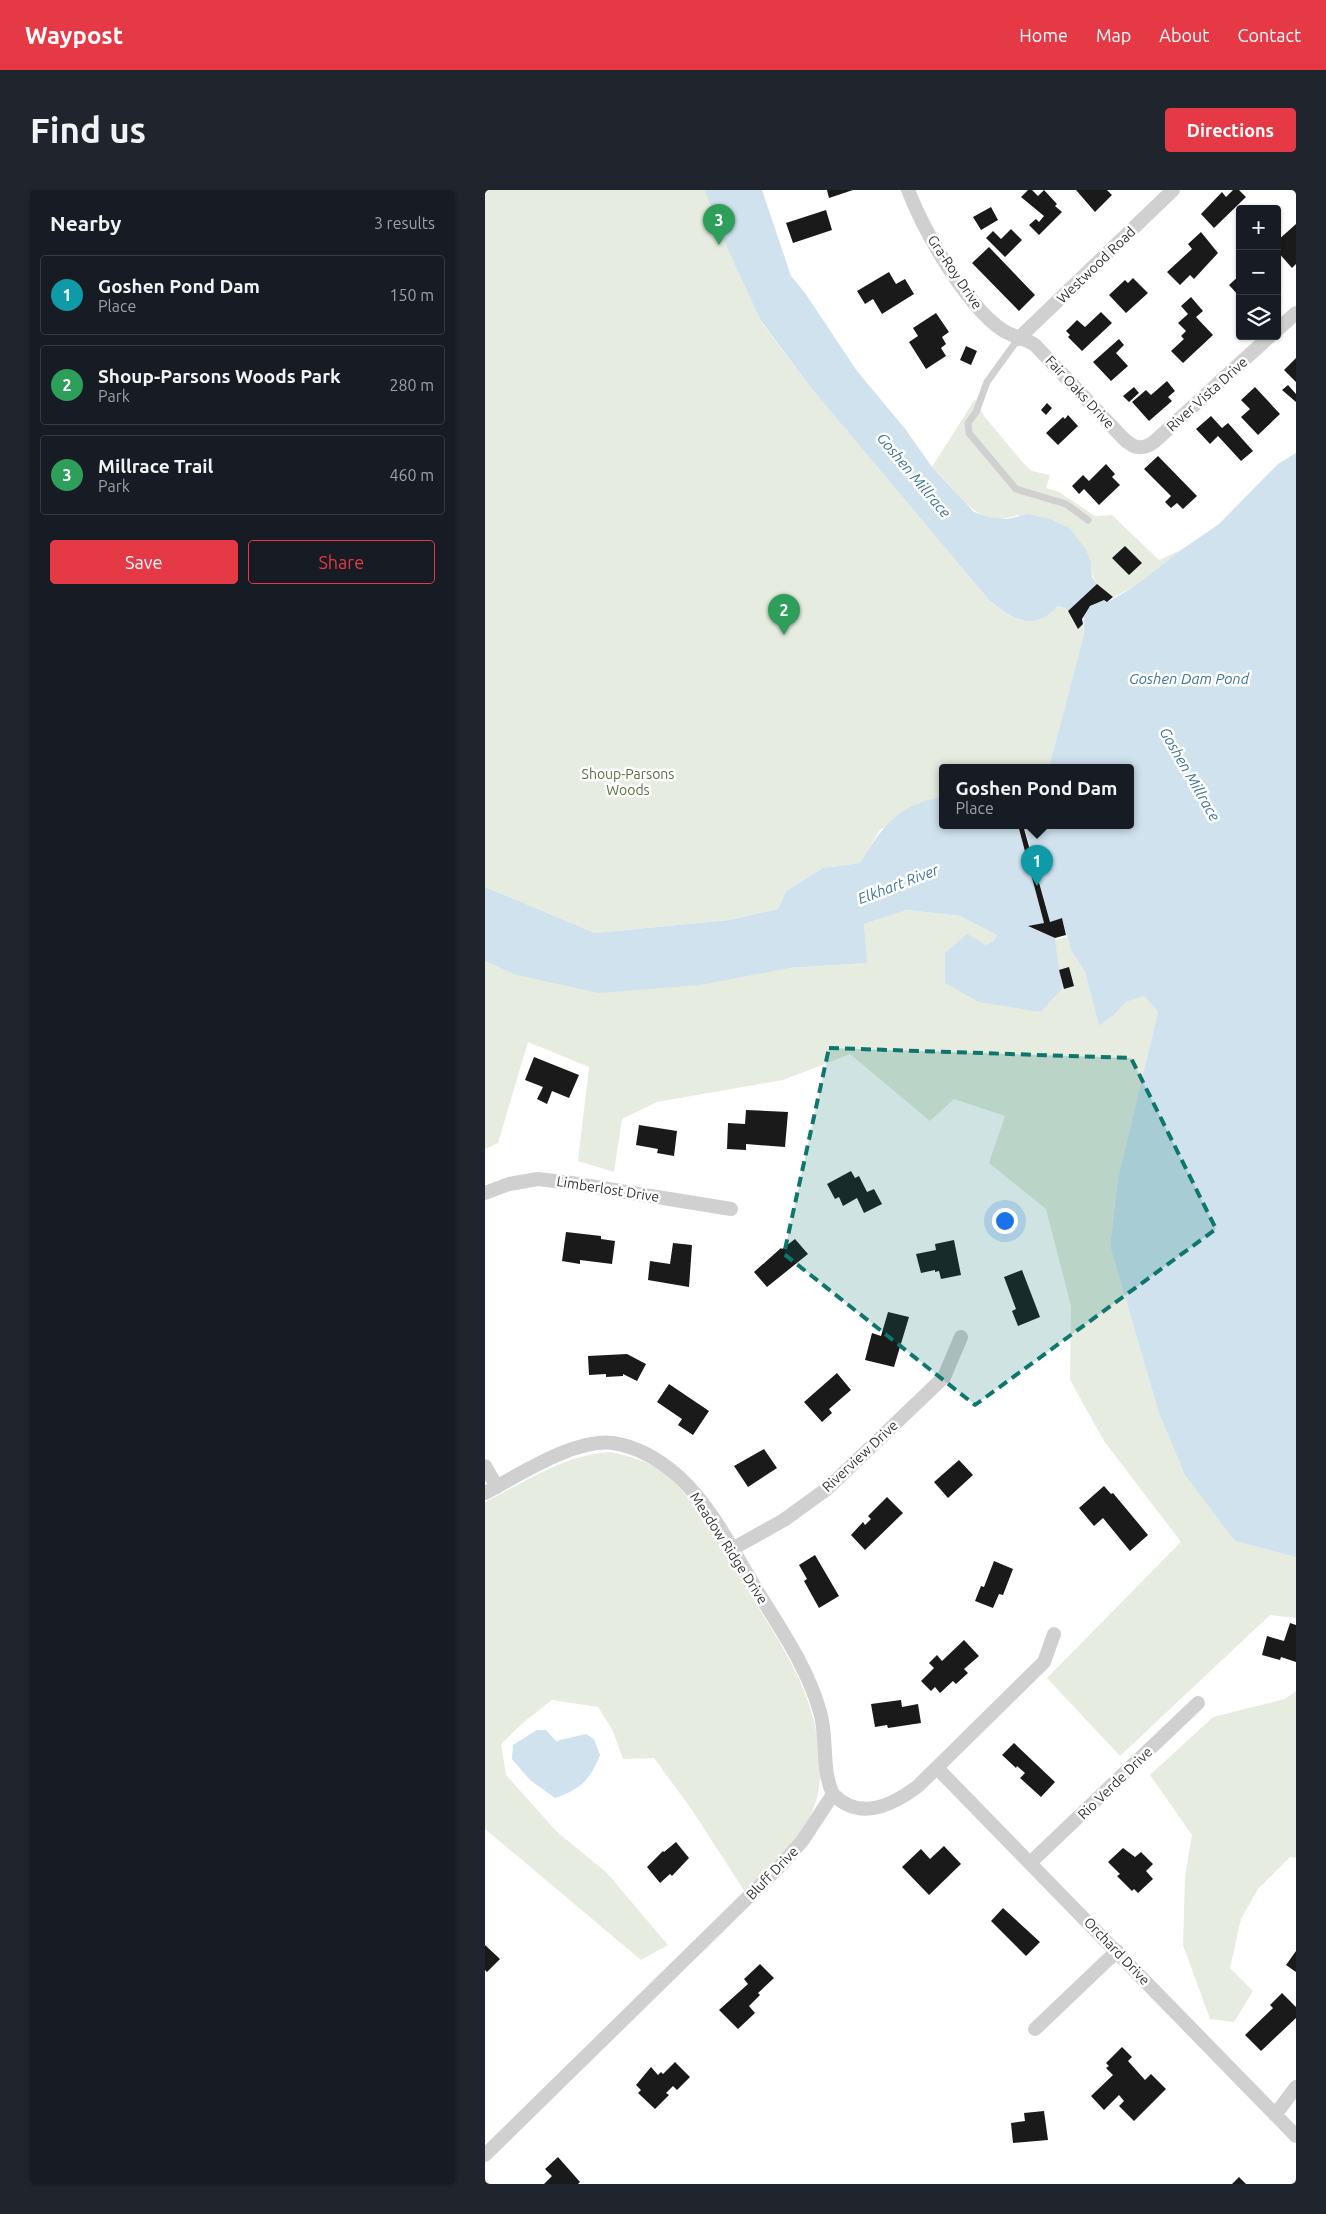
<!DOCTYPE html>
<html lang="en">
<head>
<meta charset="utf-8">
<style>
	:root { --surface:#171b24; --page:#20242c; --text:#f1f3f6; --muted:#9ea1a6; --line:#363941; --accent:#e63946 }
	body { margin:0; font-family:Ubuntu,sans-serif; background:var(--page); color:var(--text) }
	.controls { position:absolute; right:15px; top:15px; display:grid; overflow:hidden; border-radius:5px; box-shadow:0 1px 4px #0004 }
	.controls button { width:45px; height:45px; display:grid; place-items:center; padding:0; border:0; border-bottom:1px solid var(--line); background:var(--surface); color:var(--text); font:25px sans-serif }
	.you { position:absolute; left:519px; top:1030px; width:18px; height:18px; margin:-12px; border:4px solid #fff; border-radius:50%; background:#1a73e8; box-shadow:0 0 0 8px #1a73e833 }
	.badge { display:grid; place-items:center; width:32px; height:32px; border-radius:50%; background:var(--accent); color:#fff; font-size:16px; font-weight:700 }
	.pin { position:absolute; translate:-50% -41px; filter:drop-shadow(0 1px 2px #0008) }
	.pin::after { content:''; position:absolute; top:26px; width:18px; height:15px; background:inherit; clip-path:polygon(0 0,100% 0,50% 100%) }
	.popup { position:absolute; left:454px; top:574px; width:195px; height:65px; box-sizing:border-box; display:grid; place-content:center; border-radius:5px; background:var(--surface); filter:drop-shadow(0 1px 4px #0005); font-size:16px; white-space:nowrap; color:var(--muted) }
	.popup b { font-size:19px; color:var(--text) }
	.popup::after { content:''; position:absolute; left:50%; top:100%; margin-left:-10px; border:10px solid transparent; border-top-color:var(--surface) }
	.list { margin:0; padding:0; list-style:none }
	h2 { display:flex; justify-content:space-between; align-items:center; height:65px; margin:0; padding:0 20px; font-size:21px }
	h2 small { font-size:16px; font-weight:400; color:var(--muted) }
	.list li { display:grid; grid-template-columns:32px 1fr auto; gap:15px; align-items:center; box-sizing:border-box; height:80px; margin:0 10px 10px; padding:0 10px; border:1px solid var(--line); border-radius:5px }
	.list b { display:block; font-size:19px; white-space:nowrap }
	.list p { margin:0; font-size:16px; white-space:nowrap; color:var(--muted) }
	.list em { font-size:16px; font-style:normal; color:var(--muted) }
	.actions { display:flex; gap:10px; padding:15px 20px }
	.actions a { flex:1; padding:11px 0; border:1px solid var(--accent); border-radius:5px; text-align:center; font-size:18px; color:var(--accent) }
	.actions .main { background:var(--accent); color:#fff }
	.icon { flex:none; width:28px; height:28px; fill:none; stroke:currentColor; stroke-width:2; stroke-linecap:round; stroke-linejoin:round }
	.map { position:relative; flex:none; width:811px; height:1994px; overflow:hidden; border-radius:5px }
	header { display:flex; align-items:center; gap:30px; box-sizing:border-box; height:70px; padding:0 25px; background:var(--accent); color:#fff }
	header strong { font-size:24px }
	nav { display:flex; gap:28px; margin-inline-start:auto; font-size:18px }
	.intro { display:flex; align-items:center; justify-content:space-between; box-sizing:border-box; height:120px; padding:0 30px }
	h1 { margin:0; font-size:35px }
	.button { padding:12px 22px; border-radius:5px; background:var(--accent); color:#fff; font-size:18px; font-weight:700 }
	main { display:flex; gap:30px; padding:0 30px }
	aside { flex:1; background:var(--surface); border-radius:5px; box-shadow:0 1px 4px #0004 }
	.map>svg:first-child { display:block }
</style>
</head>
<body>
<header>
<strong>Waypost</strong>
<nav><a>Home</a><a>Map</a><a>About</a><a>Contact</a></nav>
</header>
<div class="intro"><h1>Find us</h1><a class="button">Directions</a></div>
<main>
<aside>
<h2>Nearby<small>3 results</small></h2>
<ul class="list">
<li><span class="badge" style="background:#0f9aa8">1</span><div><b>Goshen Pond Dam</b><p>Place</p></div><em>150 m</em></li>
<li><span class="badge" style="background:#2e9e5b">2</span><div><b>Shoup-Parsons Woods Park</b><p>Park</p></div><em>280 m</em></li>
<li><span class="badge" style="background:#2e9e5b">3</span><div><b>Millrace Trail</b><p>Park</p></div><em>460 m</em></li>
</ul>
<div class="actions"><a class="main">Save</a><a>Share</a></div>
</aside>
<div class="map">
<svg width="811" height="1994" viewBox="0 0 811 1994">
	<rect width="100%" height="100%" fill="#fff"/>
	<!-- green -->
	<path fill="#e6ecdf" d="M0,0H250L276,132L326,198L504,410C527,430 548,443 573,416L580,418L593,439L598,434V448L564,577H458V607L449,609L395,640L375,673L338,678L301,701L293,719L244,730L110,743L0,697Z
		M490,209L499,226L540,275L547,281L565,285L561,298L574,302L610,326L627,325L674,370L696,360L647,398L628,407C613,395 607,393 606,373L533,325C490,340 474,302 447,277Z
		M422,720L475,726L512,745L508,753L501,755L550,821L556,822L577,799L570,750L582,747L586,760L600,782L614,836L630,824L641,812L659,806L673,822L633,988L625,1056L673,1220L750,1351L811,1367V1428L785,1425L635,1566L562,1488L696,1352L619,1251L585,1190L586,1116L561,1019L504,973L520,926L469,909L445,931L365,864L298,890L172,912L137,929L129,982L93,971L104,877L43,852L13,953L0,959V771L28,784L304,778L381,773L379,734Z
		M125,1262C144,1266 161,1270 177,1282C217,1313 244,1368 269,1410C292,1448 317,1485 328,1528C335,1554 339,1588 330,1614C319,1649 285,1677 260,1702L207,1620L169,1568L138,1569L128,1541L113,1517L67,1510L40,1531L16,1554L21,1585L72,1642L121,1682L183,1755L156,1770L0,1639V1312C40,1292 79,1265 125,1262Z
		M811,1501V1668L805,1667L773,1699L756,1729L745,1778L768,1801L749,1832L725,1829L698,1755L700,1687L707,1645L665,1585L728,1527L800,1509Z"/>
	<!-- water -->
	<path fill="#cfe2ee" d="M220,0H277L306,86L320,103L372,181L421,240L447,277L489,322L504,327L522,329L543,324L565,329L584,338L600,358L606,373L607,387L612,394L583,421L580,418L573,416C548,443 528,430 504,410L326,198L276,131L236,44Z
		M811,263V1367L750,1351L700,1285L673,1220L625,1056L633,988L673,822L659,806L641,812L630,824L614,836L600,782L586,760L577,728L565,732L539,635H646V577H564L598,448C601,427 592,420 619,410L623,412L647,398L696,360L734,334L793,274Z
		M458,607V635H533L559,733L544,737L570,748L577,799L556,822L494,812L460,793V763L482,744L501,755L508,752L512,745L475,726L422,720L379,734L382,773L304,778L215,795L114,803L28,784L0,771V697L110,743L244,730L293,719L301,701L338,678L375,673C397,637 413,614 458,607Z
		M52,1540H61L71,1551L101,1544L109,1549L115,1565C105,1590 96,1599 70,1608L45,1590L27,1569L28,1555Z"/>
	<!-- building -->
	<path fill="#1a1a1a" d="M342,0H368L344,8Z
		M543,0H547L553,6L559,0L572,14L570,16L577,22L554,45L544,35L551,29L554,32L559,26L536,7Z
		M591,0H622L627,5L610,22Z
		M748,0H754L761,7L729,38L716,24L737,2L741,7Z
		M506,17L513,30L496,40L488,27Z
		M341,20L347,40L308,53L301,33Z
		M811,34V74L807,78L792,61V51Z
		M526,39L537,50L520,67L501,48L508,41L516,49Z
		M716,42L733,63L709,89L705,85L695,95L682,82L707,59L703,54Z
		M504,57L550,105L534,121L487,73Z
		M404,82L411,94L420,89L429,104L397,124L388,109L380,114L372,101Z
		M755,85V107L744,95Z
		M648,88L663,103L641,123L624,105L640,90L643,93Z
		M706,107L718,121L711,127L728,145L698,173L686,161L699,149L696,146L701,141L693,133L703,124L696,116Z
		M616,122L627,133L597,161L583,147L585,145L581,141L592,130L600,137Z
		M451,123L464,142L457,147L461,154L456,158L461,166L441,179L424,152L433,146L428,138Z
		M634,149L639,155L631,163L643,176L626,191L608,172Z
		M481,156L492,161L486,175L475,170Z
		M811,168V192L799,180Z
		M682,191L690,201L683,207L687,211L664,231L647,212L661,200L666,205Z
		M803,195L811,204V212L797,200Z
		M649,197L654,203L644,212L638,206Z
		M770,197L795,224L773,245L756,227L765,219L756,210Z
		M562,213L567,218L561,225L556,220Z
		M583,225L593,236L573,255L561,243L578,227L580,229Z
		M726,226L737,238L743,233L768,261L756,271L733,246L725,254L711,239Z
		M673,266L712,306L698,319L692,313L686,318L680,312L686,306L659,279Z
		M621,274L630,284L627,287L635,295L614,315L599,299L594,304L587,296L598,285L604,291Z
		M640,356L657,373L644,385L627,368Z
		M612,394L628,407L622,412L619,410L605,416L597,429L598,434L593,439L583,421Z
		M533,635H538L565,732L577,728L581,745L570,748L543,736L559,733Z
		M584,777L589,796L579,799L574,780Z
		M49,867L94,885L84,908L67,901L62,914L52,909L58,897L40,890Z
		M261,920L303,922L300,957L261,954V960L242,959L243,933L260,934Z
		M154,935L192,941L189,966L172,963L173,959L151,955Z
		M366,981L370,988L374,986L382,1002L389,999L397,1014L379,1023L372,1008L358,1016L354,1007L350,1009L342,994Z
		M81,1042L116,1046V1049L130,1051L127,1074L95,1070V1074L77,1071Z
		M310,1049L323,1064L282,1097L269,1082L296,1058L297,1059Z
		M469,1050L476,1085L456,1089L454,1081L450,1082V1080L436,1083L431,1064L451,1060L450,1054Z
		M188,1053L207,1055L204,1097L163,1090L165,1071L185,1074Z
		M537,1080L555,1127L533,1136L527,1121L531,1119L519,1087Z
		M403,1122L424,1127L409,1177L380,1170L387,1143L396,1146Z
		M142,1164L161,1174L152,1191L138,1184V1186L121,1187V1184L104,1185L103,1166Z
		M352,1183L366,1200L344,1219L347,1223L337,1232L319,1212Z
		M184,1194L224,1221L208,1245L193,1235L197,1229L172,1212Z
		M279,1259L292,1278L263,1297L249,1276Z
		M474,1270L488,1285L463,1308L449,1292Z
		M619,1296L626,1304L628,1303L663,1345L645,1361L618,1328L609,1336L594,1318Z
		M402,1307L418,1323L380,1360L366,1345L378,1332L380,1335L386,1329L383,1326Z
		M330,1365L354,1406L334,1418L319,1391L322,1389L314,1375Z
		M509,1371L528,1379L518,1405L514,1404L508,1418L490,1411L496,1396L499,1397Z
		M805,1433L811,1435V1472L796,1467L795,1470L777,1465L782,1446L799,1451Z
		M479,1450L494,1466L479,1479L483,1483L471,1494L468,1491L455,1503L450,1497L446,1501L436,1491L449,1478L444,1473L452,1465L457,1471Z
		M416,1510L417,1517L433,1514L436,1533L403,1538L402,1535L390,1537L386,1514Z
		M529,1553L570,1592L556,1607L535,1588L540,1583L532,1576L531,1578L517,1565Z
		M191,1652L204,1668L187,1686L185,1684L175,1693L162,1677L178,1661L179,1662Z
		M459,1656L476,1674L444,1705L417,1677L436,1659L445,1669Z
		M638,1658L650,1667L656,1662L668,1674L661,1681L668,1689L653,1703L649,1699L647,1701L632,1686L635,1684L623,1672Z
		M518,1718L555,1752L541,1766L506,1731Z
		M0,1755L15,1769L2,1782L0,1780Z
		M811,1761V1782L801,1775Z
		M275,1774L289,1788L273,1803L275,1805L264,1816L270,1823L253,1839L234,1820L263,1794L259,1789Z
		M797,1803L811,1817V1828L776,1861L760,1845L788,1818L785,1815Z
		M637,1857L647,1867L643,1871L660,1890L666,1884L681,1899L649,1931L634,1916L639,1911L634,1905L619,1920L606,1906L628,1885L621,1878L624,1876L621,1873Z
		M190,1872L205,1887L192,1900L188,1896L181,1903L184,1905L170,1919L153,1903L156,1900L151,1895L166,1877L173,1885L176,1882L178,1884Z
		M559,1921L563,1950L528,1953L526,1933L540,1931L539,1923Z
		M73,1967L95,1992L93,1994H59L67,1986L60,1979Z
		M754,1987L761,1994H747Z"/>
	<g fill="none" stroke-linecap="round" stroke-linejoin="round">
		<!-- service -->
		<path stroke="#d0d0d0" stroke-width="7" d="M533,149L502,192L491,222L483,233L484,243L531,299L581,314L603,330"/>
		<!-- minor -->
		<path stroke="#d0d0d0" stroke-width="14" d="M423,0C439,41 480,114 516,139C527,147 540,148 550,155L637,247C648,258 656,261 669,252L785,146
			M792,140L811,123
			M533,149L688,0
			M0,1003L24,994L53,989L86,993L246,1019
			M0,1276L12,1297
			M0,1303C34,1285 90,1248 128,1253C154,1257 175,1270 194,1287C227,1317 248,1361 271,1399C295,1438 323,1478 335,1522C343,1548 336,1580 348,1604
			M247,1359L299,1330L343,1298L459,1187L476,1147
			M452,1578L811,1946
			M546,1672L713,1513
			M550,1839L632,1761
			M790,1925L811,1897
			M0,1965L298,1673L318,1650L348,1604C375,1632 408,1615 433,1596L559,1472L569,1444"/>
	</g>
	<!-- marked area -->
	<path fill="#0f766e" fill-opacity="0.2" stroke="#0f766e" stroke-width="4" stroke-dasharray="10 6" stroke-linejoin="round" d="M344,858L646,868L731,1039L490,1215L299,1064Z"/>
	<g text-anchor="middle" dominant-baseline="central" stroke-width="5" stroke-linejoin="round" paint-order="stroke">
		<!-- street labels -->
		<g font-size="14" fill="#333" stroke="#fff">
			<text transform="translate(611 75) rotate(-44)">Westwood Road</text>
			<text transform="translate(470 82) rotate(56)">Gra-Roy Drive</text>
			<text transform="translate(595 202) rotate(47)">Fair Oaks Drive</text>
			<text transform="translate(722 204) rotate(-42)">River Vista Drive</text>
			<text transform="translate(123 999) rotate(9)">Limberlost Drive</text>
			<text transform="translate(375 1266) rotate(-43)">Riverview Drive</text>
			<text transform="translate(244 1358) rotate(57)">Meadow Ridge Drive</text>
			<text transform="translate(630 1593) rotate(-44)">Rio Verde Drive</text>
			<text transform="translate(287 1683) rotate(-46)">Bluff Drive</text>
			<text transform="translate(632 1761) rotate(46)">Orchard Drive</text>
		</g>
		<!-- park labels -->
		<g font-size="14" fill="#56703f" stroke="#fff">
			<text x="143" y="584">Shoup-Parsons<tspan x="143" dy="16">Woods</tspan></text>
		</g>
		<!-- water labels -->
		<g font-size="15" font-style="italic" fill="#3f7597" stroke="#fff">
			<text transform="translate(429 285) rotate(50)">Goshen Millrace</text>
			<text x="704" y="488">Goshen Dam Pond</text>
			<text transform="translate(705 584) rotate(60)">Goshen Millrace</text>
			<text transform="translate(413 694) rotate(-21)">Elkhart River</text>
		</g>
	</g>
</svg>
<div class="controls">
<button>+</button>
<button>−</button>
<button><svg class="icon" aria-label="layers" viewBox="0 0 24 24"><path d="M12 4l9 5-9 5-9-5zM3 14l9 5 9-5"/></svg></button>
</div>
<div class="you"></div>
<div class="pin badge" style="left:552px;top:696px;background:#0f9aa8">1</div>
<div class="popup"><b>Goshen Pond Dam</b>Place</div>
<div class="pin badge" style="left:299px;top:445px;background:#2e9e5b">2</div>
<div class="pin badge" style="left:234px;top:55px;background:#2e9e5b">3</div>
</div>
</main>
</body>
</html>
